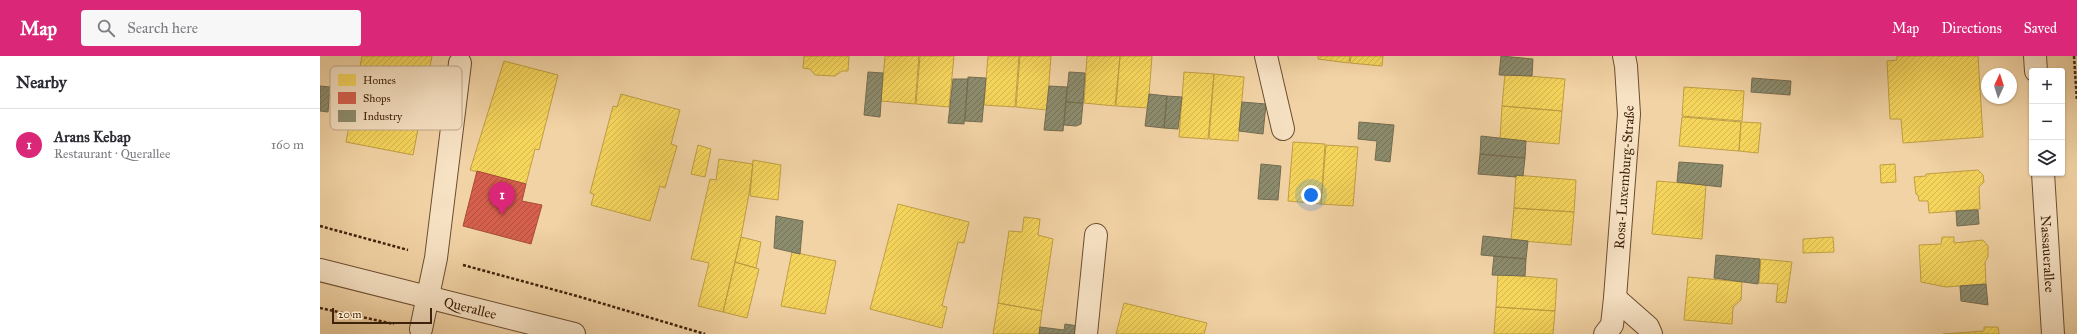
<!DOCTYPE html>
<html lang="en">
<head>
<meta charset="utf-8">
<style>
	:root { --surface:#fff; --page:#f7f7f7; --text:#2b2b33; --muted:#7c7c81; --line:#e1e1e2; --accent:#db2777 }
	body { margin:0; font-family:"IM FELL Great Primer",serif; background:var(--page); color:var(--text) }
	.controls { position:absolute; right:12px; top:12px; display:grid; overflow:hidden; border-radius:4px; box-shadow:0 1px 3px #0004 }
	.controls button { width:36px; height:36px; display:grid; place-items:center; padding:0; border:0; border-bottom:1px solid var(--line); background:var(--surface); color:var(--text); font:20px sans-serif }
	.compass { position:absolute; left:1661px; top:12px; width:36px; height:36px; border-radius:50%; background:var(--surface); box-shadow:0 1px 3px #0004; rotate:4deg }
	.scale { position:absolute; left:12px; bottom:10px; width:100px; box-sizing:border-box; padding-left:4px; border:2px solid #3e220a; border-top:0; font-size:11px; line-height:14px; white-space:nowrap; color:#3e220a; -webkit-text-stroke:3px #f7e2c4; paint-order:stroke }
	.you { position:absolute; left:991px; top:139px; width:14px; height:14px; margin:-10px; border:3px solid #fff; border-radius:50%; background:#1a73e8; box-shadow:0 0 0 6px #1a73e833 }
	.badge { display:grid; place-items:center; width:26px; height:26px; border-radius:50%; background:var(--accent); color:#fff; font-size:13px; font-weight:700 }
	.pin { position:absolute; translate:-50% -33px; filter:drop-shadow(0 1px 2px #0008) }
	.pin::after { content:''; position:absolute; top:21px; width:14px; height:12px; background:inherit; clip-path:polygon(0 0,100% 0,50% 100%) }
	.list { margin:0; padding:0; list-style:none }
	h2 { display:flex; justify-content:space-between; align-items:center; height:52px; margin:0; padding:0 16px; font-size:17px }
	h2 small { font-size:13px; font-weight:400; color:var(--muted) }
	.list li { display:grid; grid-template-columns:26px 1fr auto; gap:12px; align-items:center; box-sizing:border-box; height:72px; padding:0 16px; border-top:1px solid var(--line) }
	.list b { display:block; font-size:15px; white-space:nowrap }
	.list p { margin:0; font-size:13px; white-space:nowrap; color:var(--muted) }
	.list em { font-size:13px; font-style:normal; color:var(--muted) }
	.icon { flex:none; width:22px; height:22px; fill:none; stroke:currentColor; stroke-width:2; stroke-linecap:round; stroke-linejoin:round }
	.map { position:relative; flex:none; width:1757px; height:278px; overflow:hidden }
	header { display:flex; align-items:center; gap:24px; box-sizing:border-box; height:56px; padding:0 20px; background:var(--accent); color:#fff }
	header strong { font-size:19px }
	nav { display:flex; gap:22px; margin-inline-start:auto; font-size:14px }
	.search { width:280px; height:36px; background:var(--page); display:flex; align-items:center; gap:10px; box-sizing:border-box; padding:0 14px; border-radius:4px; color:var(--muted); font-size:15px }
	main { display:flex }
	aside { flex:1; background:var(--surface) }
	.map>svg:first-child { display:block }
</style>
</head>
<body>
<header>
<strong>Map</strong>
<div class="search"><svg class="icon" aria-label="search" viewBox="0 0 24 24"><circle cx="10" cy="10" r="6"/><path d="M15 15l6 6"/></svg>Search here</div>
<nav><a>Map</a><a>Directions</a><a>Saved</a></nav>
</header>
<main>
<aside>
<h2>Nearby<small></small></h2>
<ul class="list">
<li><span class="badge">1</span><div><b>Arans Kebap</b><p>Restaurant · Querallee</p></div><em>160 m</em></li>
</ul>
</aside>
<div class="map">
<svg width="1757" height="278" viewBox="0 0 1757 278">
	<defs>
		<pattern id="homes-hatch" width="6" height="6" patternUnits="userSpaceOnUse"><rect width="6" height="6" fill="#f6d55c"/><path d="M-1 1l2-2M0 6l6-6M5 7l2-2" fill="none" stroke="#d4b74f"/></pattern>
		<pattern id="shops-hatch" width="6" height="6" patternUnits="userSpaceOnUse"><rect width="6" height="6" fill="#d6604d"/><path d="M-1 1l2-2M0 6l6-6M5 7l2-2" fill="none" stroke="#af4f3e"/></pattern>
		<pattern id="industry-hatch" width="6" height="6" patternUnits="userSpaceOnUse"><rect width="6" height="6" fill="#8c8c6e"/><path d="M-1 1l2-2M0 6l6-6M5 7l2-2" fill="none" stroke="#747259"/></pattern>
	</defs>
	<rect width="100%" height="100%" fill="#f2d3a5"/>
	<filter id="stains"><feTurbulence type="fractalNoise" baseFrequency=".005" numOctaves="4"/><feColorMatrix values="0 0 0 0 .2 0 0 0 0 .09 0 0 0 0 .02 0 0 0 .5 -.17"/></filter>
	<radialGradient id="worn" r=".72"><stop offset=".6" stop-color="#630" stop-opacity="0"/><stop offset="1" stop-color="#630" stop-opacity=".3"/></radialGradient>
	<!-- homes -->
	<path fill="url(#homes-hatch)" stroke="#bf9f43" d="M42,0H112L93,99L26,86Z
		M484,0H529L528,15H522L515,20L495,19L490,13L483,12Z
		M565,0H599L595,48L561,45Z
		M600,0H634L629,51L596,48Z
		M668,0H699L695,51L664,49Z
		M700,0H731L727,54L696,51Z
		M767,0H800L795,50L764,47Z
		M800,0H832L828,52L796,50Z
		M998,0H1030L1029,7L998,3Z
		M1031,0H1063L1062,10L1030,7Z
		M1577,0H1658L1663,81L1583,87L1581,63H1570L1567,5L1577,4Z
		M184,5L238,19L219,94L215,93L206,128L150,114Z
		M864,16L894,18L888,83L859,81Z
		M894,18L924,21L918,85L889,83Z
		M1185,18L1245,23L1242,55L1182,50Z
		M1364,31L1424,35L1422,65L1362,60Z
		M301,38L360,54L351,88L357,90L345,132L340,130L330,165L271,149L274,138L270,137L293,50L297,51Z
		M1182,50L1242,55L1239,88L1180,83Z
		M1362,61L1421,66L1419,95L1359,90Z
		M1421,66L1441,67L1438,97L1419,95Z
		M973,86L1005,88L1001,148L968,145Z
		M378,89L391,93L385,121L371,118Z
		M1006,89L1038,91L1033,150L1001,148Z
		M399,103L433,108L429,138L421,181L403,256L378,250L389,207L371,203L390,123L396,124Z
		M433,104L461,109L458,144L430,140Z
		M1575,108L1576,126L1561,127L1560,109Z
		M1658,114L1663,119L1664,126L1659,131L1660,153L1609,157L1608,145H1599L1598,139L1596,138L1594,121L1606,120V118Z
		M1196,119L1256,124L1254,156L1194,152Z
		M1337,125L1386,129L1382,183L1332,178Z
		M578,148L649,166L644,187L638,186L622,250L627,251L622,272L550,253Z
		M1194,152L1254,156L1251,189L1191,184Z
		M704,161L720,163L718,179L733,183L722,255L678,247L689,175L702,176Z
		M421,181L441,186L436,212L415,206Z
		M1513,181L1514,196L1483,197V183Z
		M1622,181H1634V187L1663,184L1668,190V201L1665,206L1666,228L1626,231L1601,226L1599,189L1621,188Z
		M472,196L516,205L505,258L461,250Z
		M1441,203L1472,206L1466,247L1456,246L1458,228L1439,227Z
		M415,206L439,213L427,262L403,256Z
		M1178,218L1237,223L1235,255L1176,251Z
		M1368,221L1422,226L1421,244L1413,251L1412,268L1364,264Z
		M678,247L722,255L719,278H673Z
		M804,247L887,267L884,278H796Z
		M1176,251L1235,255L1233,278H1174Z
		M1664,271H1678L1679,278H1623L1664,275Z"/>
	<!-- shops -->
	<path fill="url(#shops-hatch)" stroke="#a84d39" d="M157,115L206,128L202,145L222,149L211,188L143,170Z"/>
	<!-- industry -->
	<path fill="url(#industry-hatch)" stroke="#756c50" d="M1181,0L1213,3L1212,20L1179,19Z
		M548,16L563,17L560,61L544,59Z
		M749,16L765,17L763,47L746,46Z
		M648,21L666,22L662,66L645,65Z
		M1432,22L1471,25L1470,39L1431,36Z
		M633,23H648L644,68L628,67Z
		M0,30L10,31L8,56L0,55Z
		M729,30L747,31L743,75L724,74Z
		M829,38L847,40L844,72L825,70Z
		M847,40L862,41L858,73L844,72Z
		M746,46L763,47L761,68L756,70L744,69Z
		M922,46L946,48L943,78L919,75Z
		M1039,66L1074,69L1070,106L1055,104L1057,85L1038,83Z
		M1161,80L1206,85L1205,102L1160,98Z
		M1160,98L1205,102L1203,120L1196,119V121L1158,118Z
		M1359,106L1403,109L1401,131L1357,126Z
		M941,108L961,110L958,144L938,143Z
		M1658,154L1659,168L1637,170L1636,155Z
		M456,160L483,165L480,198L454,192Z
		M1163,180L1208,185L1206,203L1161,199Z
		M1396,199L1440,203L1438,228L1394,222Z
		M1174,200L1206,203L1205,220L1172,219Z
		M1666,228L1668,249L1641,245L1640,230Z
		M745,268L758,270L757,278H719L720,271L744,274Z"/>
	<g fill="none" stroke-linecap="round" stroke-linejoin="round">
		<!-- minor casing -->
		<g stroke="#6b4e31" stroke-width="24">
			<g id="minor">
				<path d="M946,0L963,73"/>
				<path d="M1715,0L1716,15"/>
				<path id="s1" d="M1723,117L1733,278"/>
				<path id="s2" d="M0,214L254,278"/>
				<path id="s3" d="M1295,242L1309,58L1306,10L1304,0"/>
				<path d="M101,273L116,202L140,7"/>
				<path d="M766,278L776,179"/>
				<path d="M1285,278L1292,269L1295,242L1328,271L1331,278"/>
			</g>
		</g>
		<!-- path -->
		<path stroke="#3e220a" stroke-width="2.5" stroke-dasharray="3 2" stroke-linecap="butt" d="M1754,0L1757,45
			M0,170L88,194
			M143,209L257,240L385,278
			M0,252L74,268"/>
		<!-- minor -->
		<use href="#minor" stroke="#f7e2c4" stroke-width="22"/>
	</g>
	<g text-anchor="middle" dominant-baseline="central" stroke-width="4" stroke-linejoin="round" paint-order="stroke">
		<!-- street labels -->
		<g font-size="14" fill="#3e220a" stroke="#f7e2c4">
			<text stroke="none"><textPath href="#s3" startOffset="121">Rosa-Luxemburg-Straße</textPath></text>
			<text stroke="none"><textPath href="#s1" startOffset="81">Nassauerallee</textPath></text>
			<text stroke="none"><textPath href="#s2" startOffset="155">Querallee</textPath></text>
		</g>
	</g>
	<!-- legend -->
	<rect x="10" y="10" width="132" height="64" rx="6" fill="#f7e2c4" stroke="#c0a88c" stroke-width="1"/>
	<rect x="18" y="18" width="18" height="12" fill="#f6d55c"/>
	<rect x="18" y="36" width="18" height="12" fill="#d6604d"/>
	<rect x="18" y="54" width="18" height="12" fill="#8c8c6e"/>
	<g font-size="11" fill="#3e220a">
		<text x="43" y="28">Homes</text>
		<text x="43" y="46">Shops</text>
		<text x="43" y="64">Industry</text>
	</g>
	<rect width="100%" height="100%" filter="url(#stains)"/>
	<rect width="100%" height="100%" fill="url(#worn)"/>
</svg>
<div class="controls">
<button>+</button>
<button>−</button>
<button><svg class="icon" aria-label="layers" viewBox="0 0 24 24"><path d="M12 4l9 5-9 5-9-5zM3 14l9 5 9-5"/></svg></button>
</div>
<svg class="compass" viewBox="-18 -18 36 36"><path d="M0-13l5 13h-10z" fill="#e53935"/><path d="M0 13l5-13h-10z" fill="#7c7c81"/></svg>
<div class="scale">20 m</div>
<div class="you"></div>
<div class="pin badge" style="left:182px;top:159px">1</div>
</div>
</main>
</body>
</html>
